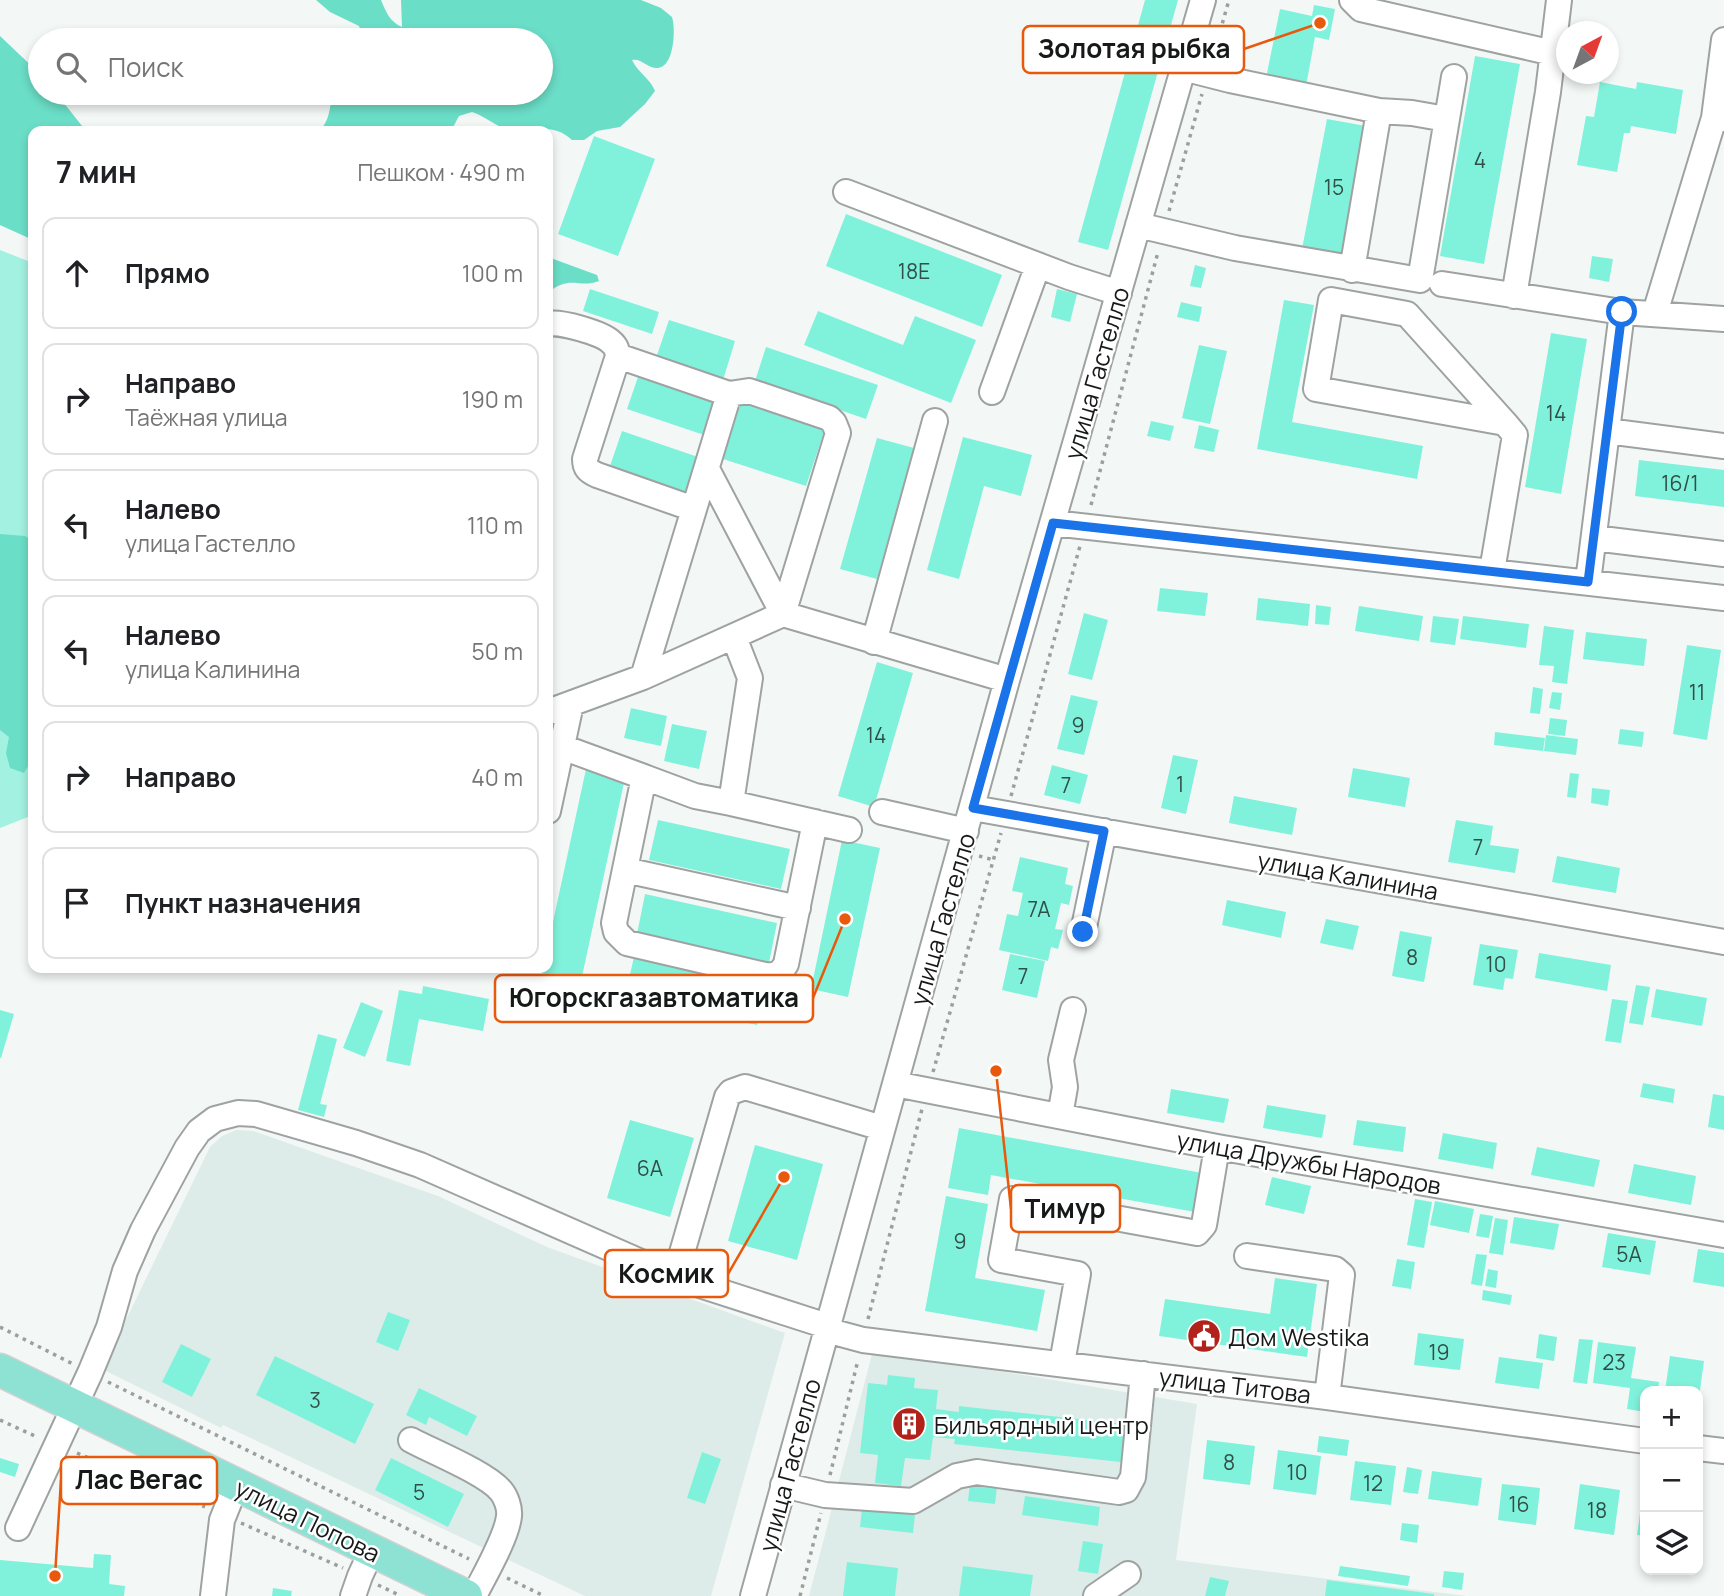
<!DOCTYPE html>
<html lang="ru">
<head>
<meta charset="utf-8">
<style>
	:root { --surface:#fff; --page:#f6f6f6; --text:#202124; --muted:#757577; --line:#e0e0e0 }
	body { margin:0; font-family:Manrope,sans-serif; background:var(--page); color:var(--text) }
	.controls { position:absolute; right:21px; bottom:21px; display:grid; overflow:hidden; border-radius:14px; box-shadow:0 4px 10px #0003 }
	.controls button { width:63px; height:63px; display:grid; place-items:center; padding:0; border:0; border-bottom:2px solid var(--line); background:var(--surface); color:var(--text); font:35px sans-serif }
	.compass { position:absolute; left:1556px; top:21px; width:63px; height:63px; border-radius:50%; background:var(--surface); box-shadow:0 4px 10px #0003; rotate:41deg }
	.stop { position:absolute; width:21px; height:21px; margin:-16px; border:5px solid #1a73e8; border-radius:50%; background:#fff }
	.stop.end { background:#1a73e8; border-color:#fff; box-shadow:0 2px 7px #0008 }
	.list { margin:0; padding:0; list-style:none }
	h2 { display:flex; justify-content:space-between; align-items:center; height:91px; margin:0; padding:0 28px; font-size:30px }
	h2 small { font-size:23px; font-weight:400; color:var(--muted) }
	.list li { display:grid; grid-template-columns:46px 1fr auto; gap:21px; align-items:center; box-sizing:border-box; height:112px; margin:0 14px 14px; padding:0 14px; border:2px solid var(--line); border-radius:14px }
	.list b { display:block; font-size:26px; white-space:nowrap }
	.list p { margin:0; font-size:23px; white-space:nowrap; color:var(--muted) }
	.list em { font-size:23px; font-style:normal; color:var(--muted) }
	.icon { flex:none; width:38px; height:38px; fill:none; stroke:currentColor; stroke-width:2; stroke-linecap:round; stroke-linejoin:round }
	.map { position:relative; flex:none; width:1724px; height:1596px; overflow:hidden }
	.search { position:absolute; background:var(--surface); box-shadow:0 4px 10px #0003; left:28px; top:28px; width:525px; height:77px; display:flex; align-items:center; gap:18px; box-sizing:border-box; padding:0 24px; border-radius:38px; color:var(--muted); font-size:26px }
	.panel { position:absolute; background:var(--surface); box-shadow:0 4px 10px #0003; left:28px; top:126px; width:525px; height:847px; border-radius:14px }
	.map>svg:first-child { display:block }
</style>
</head>
<body>
<div class="map">
<svg width="1724" height="1596" viewBox="0 0 1724 1596">
	<rect width="100%" height="100%" fill="#f3f8f6"/>
	<!-- built -->
	<path fill="#deece9" d="M236,1130L253,1131L438,1196L547,1247L785,1333L711,1596H585L223,1425L221,1428L102,1369L210,1147L222,1136Z
		M873,1350L1197,1404L1176,1560L1467,1596H809Z"/>
	<!-- green -->
	<path fill="#a3f1e0" d="M0,250L33,263V815L0,828Z"/>
	<!-- forest -->
	<path fill="#6bdec7" d="M316,0H381C386,12 390,22 402,27L401,0H641L661,8L672,17C676,29 674,67 658,68C648,69 642,58 632,60C638,73 650,78 655,91L645,104L620,127L597,131L584,140H572C547,118 533,138 508,130C495,126 485,116 472,112L459,116L451,131H319C330,121 330,107 332,93H541V40H359L363,37L359,26L330,12Z
		M0,36L40,74V93H56L86,131H33V240L0,225Z
		M548,257L597,275L599,281C579,289 570,274 548,293Z
		M0,534L25,536L33,541V757L24,773L10,768L6,753L9,737L0,730Z"/>
	<!-- building -->
	<path fill="#80f2db" d="M1145,0H1178L1108,250L1078,242Z
		M1314,5L1335,9L1329,40L1315,37L1306,86L1266,78L1280,9L1312,16Z
		M1475,56L1520,64L1484,264L1440,256Z
		M1600,82L1636,89L1637,82L1683,90L1676,134L1631,126L1630,133H1624L1617,172L1577,165L1586,116L1594,117Z
		M1327,119L1366,126L1341,256L1302,249Z
		M594,136L655,159L618,256L558,234Z
		M846,214L1002,275L982,327L826,266Z
		M1592,256L1613,259L1609,282L1589,278Z
		M1195,265L1206,268L1201,288L1190,286Z
		M590,289L659,312L652,334L583,311Z
		M1057,289L1077,294L1070,322L1051,317Z
		M1284,300L1314,305L1292,422L1423,446L1417,479L1257,449Z
		M1181,302L1202,307L1199,322L1177,317Z
		M818,311L903,345L915,316L976,340L951,403L804,345Z
		M669,320L735,341L723,380L656,358Z
		M1551,333L1587,339L1561,494L1525,487Z
		M1199,345L1227,351L1210,424L1182,418Z
		M766,347L878,385L866,419L755,381Z
		M639,374L719,401L707,436L627,409Z
		M741,402L825,429L806,486L723,459Z
		M1151,421L1174,426L1170,441L1147,436Z
		M1199,425L1219,430L1214,452L1194,448Z
		M622,431L701,458L689,493L610,466Z
		M963,437L1032,455L1021,496L984,486L959,579L927,570Z
		M877,438L914,448L877,579L840,569Z
		M1639,460L1724,470V507L1635,496Z
		M1160,588L1208,593L1205,616L1157,611Z
		M1258,598L1310,604L1308,626L1256,620Z
		M1316,605L1331,607L1329,625L1315,624Z
		M1359,606L1423,616L1419,641L1355,631Z
		M1084,613L1108,620L1092,680L1068,674Z
		M1433,616L1459,619L1455,645L1430,642Z
		M1463,616L1529,624L1526,648L1460,639Z
		M1544,626L1574,630L1567,684L1552,682L1554,666L1539,665Z
		M1586,632L1647,639L1644,666L1583,659Z
		M1687,645L1721,650L1707,740L1673,734Z
		M877,662L913,673L874,807L838,796Z
		M1533,687L1543,689L1540,714L1530,713Z
		M1552,692L1562,693L1560,710L1549,708Z
		M1071,695L1098,701L1084,755L1057,749Z
		M631,708L667,716L661,746L624,738Z
		M1550,718L1567,720L1565,736L1548,734Z
		M672,724L707,731L699,769L664,761Z
		M1620,729L1644,732L1642,747L1618,744Z
		M1495,732L1545,738L1543,751L1494,745Z
		M1546,735L1578,739L1576,755L1544,751Z
		M1173,755L1198,760L1186,814L1161,808Z
		M1052,765L1088,775L1080,804L1044,795Z
		M1353,768L1410,778L1405,807L1348,797Z
		M586,769L625,778L581,981L521,969L548,968V945Z
		M1570,773L1579,774L1576,798L1567,797Z
		M1592,788L1610,790L1608,806L1591,803Z
		M1234,796L1297,808L1292,835L1229,823Z
		M658,820L790,849L781,889L649,860Z
		M1456,820L1493,826L1490,845L1519,849L1515,873L1448,862Z
		M842,840L880,848L848,997L811,989Z
		M1557,856L1620,868L1616,893L1552,882Z
		M1020,857L1068,868L1065,884L1073,886L1069,905L1061,903L1055,929L1063,930L1058,949L1051,947L1048,961L999,950L1007,914L1018,916L1023,893L1012,891Z
		M645,894L777,923L769,963L637,934Z
		M1227,900L1286,912L1281,938L1222,925Z
		M1326,919L1359,926L1353,950L1320,943Z
		M1400,931L1432,937L1424,982L1392,976Z
		M1480,944L1518,950L1513,979L1505,978L1503,990L1473,985Z
		M1539,953L1611,965L1607,991L1535,978Z
		M1010,954L1045,961L1037,998L1002,990Z
		M634,957L766,985L757,1025L625,996Z
		M1636,985L1650,987L1643,1025L1629,1023Z
		M423,986L489,999L483,1031L419,1019L410,1066L386,1061L399,990L422,994Z
		M1656,989L1707,998L1702,1026L1651,1017Z
		M1612,999L1628,1001L1621,1043L1605,1041Z
		M361,1002L383,1011L365,1057L343,1048Z
		M0,1010L14,1014L1,1058H0Z
		M318,1034L337,1039L320,1104L327,1105L324,1117L298,1110Z
		M1643,1083L1675,1089L1673,1103L1640,1097Z
		M1171,1089L1229,1099L1224,1123L1167,1113Z
		M1713,1094L1724,1096V1130L1708,1127Z
		M1267,1105L1326,1115L1322,1138L1263,1128Z
		M630,1120L694,1138L670,1217L607,1198Z
		M1357,1120L1406,1127L1403,1152L1353,1145Z
		M959,1128L1202,1173L1195,1212L991,1175L988,1195L948,1188Z
		M1443,1133L1497,1143L1493,1169L1438,1159Z
		M755,1145L823,1164L797,1260L728,1241Z
		M1537,1147L1600,1160L1594,1187L1531,1175Z
		M1634,1164L1696,1176L1691,1205L1628,1193Z
		M1272,1177L1311,1186L1304,1214L1265,1205Z
		M946,1196L988,1204L975,1278L1045,1290L1037,1331L925,1311Z
		M1415,1199L1432,1202L1424,1248L1407,1245Z
		M1435,1201L1474,1209L1469,1233L1430,1225Z
		M1480,1214L1493,1216L1489,1238L1476,1236Z
		M1514,1217L1559,1224L1554,1250L1510,1243Z
		M1495,1218L1508,1220L1503,1255L1489,1253Z
		M1608,1233L1656,1241L1650,1275L1602,1267Z
		M1698,1249L1724,1253V1287L1693,1282Z
		M1476,1254L1487,1255L1482,1286L1471,1284Z
		M1397,1259L1415,1262L1411,1289L1392,1286Z
		M1488,1269L1498,1271L1496,1288L1485,1286Z
		M1275,1278L1317,1284L1307,1357L1159,1336L1165,1299L1270,1314Z
		M1483,1290L1512,1295L1510,1305L1482,1300Z
		M388,1312L410,1320L398,1351L376,1342Z
		M1418,1333L1464,1339L1460,1370L1414,1365Z
		M1539,1334L1557,1337L1554,1361L1536,1358Z
		M1579,1339L1593,1340L1587,1384L1573,1382Z
		M1598,1342L1636,1347L1631,1378L1659,1382L1658,1391H1645V1412L1627,1409L1630,1388L1593,1383Z
		M181,1344L211,1359L192,1397L162,1382Z
		M275,1356L374,1404L355,1444L256,1395Z
		M1670,1356L1704,1361L1699,1397L1698,1391H1665Z
		M1499,1357L1543,1363L1539,1389L1495,1383Z
		M888,1375L915,1378L914,1388L938,1390L936,1409L959,1412V1406L1125,1424L1121,1462L954,1444L955,1439L933,1437L930,1460L905,1458L901,1486L875,1483L878,1455L860,1453L868,1383L887,1385Z
		M419,1388L477,1416L467,1436L429,1417L426,1425L406,1415Z
		M1319,1436L1349,1440L1347,1456L1317,1452Z
		M1207,1440L1255,1446L1250,1485L1203,1479Z
		M1278,1450L1321,1456L1316,1495L1273,1489Z
		M702,1452L721,1459L705,1504L687,1498Z
		M0,1458L19,1464L15,1477L0,1472Z
		M391,1458L464,1494L448,1527L375,1490Z
		M1355,1461L1396,1466L1391,1505L1350,1500Z
		M1407,1467L1422,1470L1418,1494L1403,1492Z
		M1432,1471L1482,1478L1478,1506L1428,1499Z
		M970,1483L997,1487L995,1504L968,1501Z
		M1502,1484L1540,1488L1536,1525L1498,1520Z
		M1580,1484L1620,1490L1614,1535L1574,1529Z
		M1644,1486H1645V1536L1637,1535Z
		M1025,1496L1100,1507L1098,1526L1022,1515Z
		M862,1509L915,1515L913,1533L860,1527Z
		M1402,1523L1419,1525L1417,1543L1400,1540Z
		M1083,1541L1103,1544L1098,1574L1078,1571Z
		M94,1554L111,1555L109,1584L125,1586L124,1596H0V1560L93,1568Z
		M847,1562L898,1568L895,1596H843Z
		M963,1566L1033,1575L1030,1596H959Z
		M1340,1566L1410,1576L1408,1586L1338,1576Z
		M1444,1571L1464,1573L1462,1590L1442,1587Z
		M1210,1577L1229,1581L1225,1596H1205Z
		M1327,1580L1434,1594V1596H1325Z
		M273,1588L292,1591L291,1596H272Z"/>
	<g fill="none" stroke-linecap="round" stroke-linejoin="round">
		<!-- minor casing -->
		<g stroke="#9ea3a2" stroke-width="28">
			<path id="minor" d="M1352,0L1361,9L1553,53
				M1183,68L1230,80L1379,111L1412,113L1446,119
				M1714,118L1724,40
				M846,192L1069,277L1119,293
				M1138,225L1235,248L1420,280L1454,77
				M1352,270L1379,111
				M1442,284L1622,312L1724,319
				M1514,296L1548,92L1559,0
				M1655,313L1714,118L1724,119
				M548,324C560,321 602,333 611,342C616,346 617,350 618,356
				M992,392L1038,265
				M1607,431L1622,312
				M694,509L597,475C588,471 585,468 585,459L618,356L729,394L749,391L829,418L834,423L838,433L783,614L707,469
				M1053,523L1724,598
				M1594,538L1724,554
				M1492,571L1515,435L1505,423L1316,389L1331,300L1407,314L1505,423
				M1588,582L1607,431L1724,446
				M734,637L750,678L731,803L849,830
				M874,642L935,421
				M643,677L729,394
				M548,712L643,677L783,614L1007,680
				M562,747L644,777L614,923L616,932L627,943L765,975C776,976 781,973 786,964L815,822
				M644,777L695,796L731,803
				M973,808L1724,942
				M548,811L571,704
				M882,812L966,831
				M625,870L798,908
				M1083,932L1104,831
				M895,1084L1217,1147L1724,1235
				M1060,1116L1065,1087L1061,1060L1073,1010
				M1247,1256L1335,1269L1342,1275L1327,1397
				M827,1326L675,1277L727,1097L731,1092L745,1087L882,1128
				M826,1330L863,1340L1327,1397L1645,1441
				M1062,1363L1078,1274L1001,1260L1012,1199L1197,1233L1204,1225L1217,1147
				M411,1440C433,1452 486,1473 501,1491C506,1497 510,1508 509,1516C507,1537 484,1576 474,1596
				M1698,1448L1724,1451
				M783,1485L825,1495L913,1501L957,1476L977,1472L1119,1492L1126,1490L1133,1477L1143,1374
				M18,1528L90,1373L109,1327L125,1271L143,1230L187,1148L199,1131L215,1119L238,1113L256,1114L356,1143L420,1165L675,1277
				M213,1596L222,1520L236,1485
				M353,1596L360,1576L372,1550
				M753,1596L1007,680L1203,0
				M1096,1596L1128,1574"/>
		</g>
		<!-- major casing -->
		<g stroke="#d1d1d1" stroke-width="35">
			<path id="major" d="M0,1370L466,1596"/>
		</g>
		<!-- path -->
		<path stroke="#9b9f9d" stroke-width="3.5" stroke-dasharray="3.5 5" stroke-linecap="butt" d="M1213,56L1229,0
			M1169,211L1202,94
			M1091,505L1158,252
			M1011,796L1080,546
			M979,856L994,860
			M933,1072L1001,833
			M868,1319L922,1109
			M0,1327L73,1364
			M108,1382L469,1559
			M0,1420L37,1437
			M77,1453L205,1507
			M830,1475L858,1360
			M241,1523L343,1568
			M507,1578L544,1596
			M378,1585L401,1596
			M800,1596L821,1513"/>
		<!-- minor -->
		<use href="#minor" stroke="#fff" stroke-width="24"/>
		<!-- major -->
		<use href="#major" stroke="#8ee2d3" stroke-width="32"/>
	</g>
	<g fill="none" stroke-linecap="round" stroke-linejoin="round">
		<!-- route -->
		<path stroke="#1a73e8" stroke-width="9" d="M1083,932L1104,831L973,808L1053,523L1588,582L1622,312"/>
	</g>
	<!-- icons -->
	<defs>
		<g id="civic-disc" transform="scale(1.75)"><circle r="9.5" fill="#b1221a" stroke="#fff"/><path d="M-.6-6.5H3V-4.5H.6V-3L4-1V1h2V6H-6V1h2V-1L-.6-3ZM-1.2 2.5V6h2.4V2.5Z" fill="#fff"/></g>
		<g id="building-disc" transform="scale(1.75)"><circle r="9.5" fill="#b1221a" stroke="#fff"/><path d="M-4-6H4V6H1V3H-1V6H-4ZM-2.5-4.3h1.7v1.8h-1.7ZM.8-4.3h1.7v1.8H.8ZM-2.5-1h1.7V.8h-1.7ZM.8-1h1.7V.8H.8Z" fill="#fff"/></g>
	</defs>
	<g fill-rule="evenodd">
		<use href="#civic-disc" x="1204" y="1336"/>
		<use href="#building-disc" x="909" y="1424"/>
	</g>
	<g text-anchor="middle" dominant-baseline="central" stroke-width="5" stroke-linejoin="round" paint-order="stroke">
		<!-- number labels -->
		<g font-size="21" fill="#314f49">
			<text x="1480" y="160">4</text>
			<text x="1334" y="187">15</text>
			<text x="914" y="271">18Е</text>
			<text x="1556" y="413">14</text>
			<text x="1680" y="483">16/1</text>
			<text x="1697" y="692">11</text>
			<text x="1078" y="725">9</text>
			<text x="876" y="735">14</text>
			<text x="1180" y="784">1</text>
			<text x="1066" y="785">7</text>
			<text x="1478" y="847">7</text>
			<text x="1039" y="909">7А</text>
			<text x="1412" y="957">8</text>
			<text x="1496" y="964">10</text>
			<text x="1023" y="976">7</text>
			<text x="650" y="1168">6А</text>
			<text x="960" y="1241">9</text>
			<text x="1629" y="1254">5А</text>
			<text x="1439" y="1352">19</text>
			<text x="1614" y="1362">23</text>
			<text x="315" y="1400">3</text>
			<text x="1229" y="1462">8</text>
			<text x="1297" y="1472">10</text>
			<text x="1373" y="1483">12</text>
			<text x="419" y="1492">5</text>
			<text x="1519" y="1504">16</text>
			<text x="1597" y="1510">18</text>
		</g>
		<!-- street labels -->
		<g font-size="24" fill="#171918" stroke="#fff">
			<text transform="translate(1096 373) rotate(-74)">улица Гастелло</text>
			<text transform="translate(1348 875) rotate(10)">улица Калинина</text>
			<text transform="translate(942 919) rotate(-74)">улица Гастелло</text>
			<text transform="translate(1309 1162) rotate(10)">улица Дружбы Народов</text>
			<text transform="translate(1235 1385) rotate(7)">улица Титова</text>
			<text transform="translate(789 1465) rotate(-75)">улица Гастелло</text>
			<text transform="translate(308 1520) rotate(26)">улица Попова</text>
		</g>
		<!-- poi labels -->
		<g font-size="24" fill="#171918" stroke="#fff" text-anchor="start">
			<text x="1228" y="1336">Дом Westika</text>
			<text x="934" y="1424">Бильярдный центр</text>
		</g>
	</g>
	<!-- callouts -->
	<path fill="none" stroke="#e8590c" stroke-width="2.5" d="M1320 23L1244 49M845 919L813 998M996 1071L1011 1209M784 1177L728 1274M55 1576L61 1480"/>
	<g fill="#e8590c" stroke="#fff" stroke-width="2.5">
		<circle cx="1320" cy="23" r="7"/>
		<circle cx="845" cy="919" r="7"/>
		<circle cx="996" cy="1071" r="7"/>
		<circle cx="784" cy="1177" r="7"/>
		<circle cx="55" cy="1576" r="7"/>
	</g>
	<g fill="#fff" stroke="#e8590c" stroke-width="2.5">
		<rect x="1023" y="26" width="221" height="47" rx="7"/>
		<rect x="495" y="975" width="318" height="47" rx="7"/>
		<rect x="1011" y="1185" width="109" height="47" rx="7"/>
		<rect x="605" y="1250" width="123" height="47" rx="7"/>
		<rect x="61" y="1457" width="156" height="47" rx="7"/>
	</g>
	<g font-size="26" text-anchor="middle" font-weight="bold" fill="#171918">
		<text x="1134" y="58">Золотая рыбка</text>
		<text x="654" y="1007">Югорскгазавтоматика</text>
		<text x="1065" y="1218">Тимур</text>
		<text x="666" y="1283">Космик</text>
		<text x="139" y="1489">Лас Вегас</text>
	</g>
</svg>
<div class="controls">
<button>+</button>
<button>−</button>
<button><svg class="icon" aria-label="layers" viewBox="0 0 24 24"><path d="M12 4l9 5-9 5-9-5zM3 14l9 5 9-5"/></svg></button>
</div>
<svg class="compass" viewBox="-18 -18 36 36"><path d="M0-13l5 13h-10z" fill="#e53935"/><path d="M0 13l5-13h-10z" fill="#757577"/></svg>
<div class="stop" style="left:1622px;top:312px"></div>
<div class="stop end" style="left:1083px;top:932px"></div>
<div class="search"><svg class="icon" aria-label="search" viewBox="0 0 24 24"><circle cx="10" cy="10" r="6"/><path d="M15 15l6 6"/></svg>Поиск</div>
<section class="panel">
<h2>7 мин<small>Пешком · 490 m</small></h2>
<ul class="list">
<li><svg class="icon" aria-label="ahead" viewBox="0 0 24 24"><path d="M12 20V5M6 11l6-6 6 6"/></svg><div><b>Прямо</b></div><em>100 m</em></li>
<li><svg class="icon" aria-label="right" viewBox="0 0 24 24"><path d="M7 20v-9h11M14 6l5 5-5 5"/></svg><div><b>Направо</b><p>Таёжная улица</p></div><em>190 m</em></li>
<li><svg class="icon" aria-label="left" viewBox="0 0 24 24"><path d="M17 20v-9H6M10 6l-5 5 5 5"/></svg><div><b>Налево</b><p>улица Гастелло</p></div><em>110 m</em></li>
<li><svg class="icon" aria-label="left" viewBox="0 0 24 24"><path d="M17 20v-9H6M10 6l-5 5 5 5"/></svg><div><b>Налево</b><p>улица Калинина</p></div><em>50 m</em></li>
<li><svg class="icon" aria-label="right" viewBox="0 0 24 24"><path d="M7 20v-9h11M14 6l5 5-5 5"/></svg><div><b>Направо</b></div><em>40 m</em></li>
<li><svg class="icon" aria-label="arrive" viewBox="0 0 24 24"><path d="M6 21V4h12l-3 4 3 4H6"/></svg><div><b>Пункт назначения</b></div></li>
</ul>
</section>
</div>
</body>
</html>
